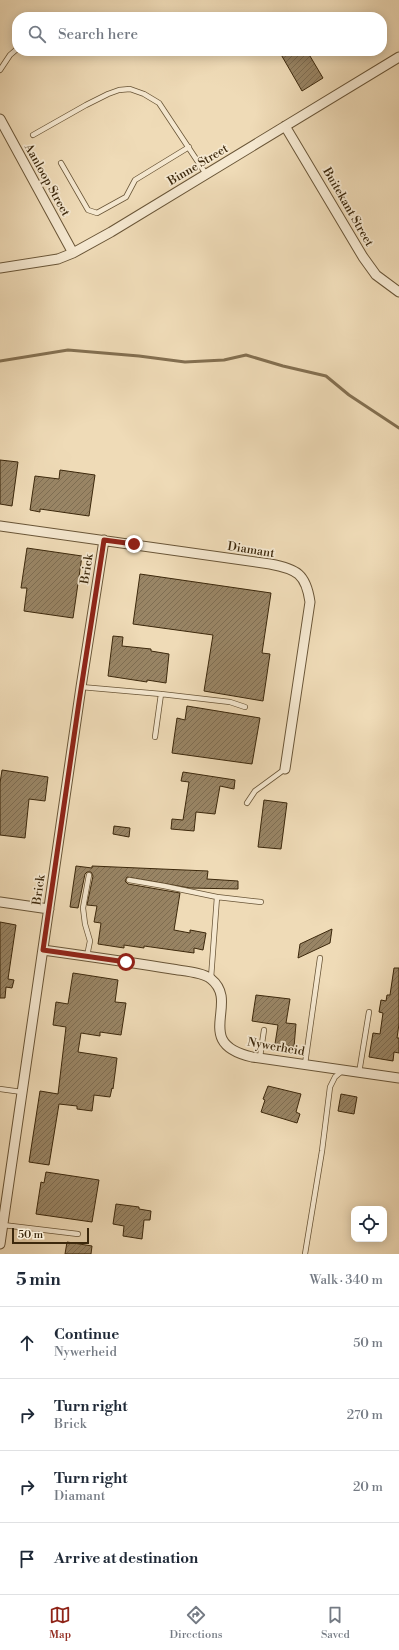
<!DOCTYPE html>
<html lang="en">
<head>
<meta charset="utf-8">
<style>
	:root { --surface:#fff; --page:#f6f6f7; --text:#1f2937; --muted:#747a83; --line:#e0e1e3; --accent:#8f2418 }
	body { margin:0; font-family:"Libre Bodoni",serif; background:var(--page); color:var(--text) }
	.controls { position:absolute; right:12px; bottom:12px; display:grid; overflow:hidden; border-radius:8px; box-shadow:0 2px 10px #0003 }
	.controls button { width:36px; height:36px; display:grid; place-items:center; padding:0; border:0; border-bottom:1px solid var(--line); background:var(--surface); color:var(--text); font:20px sans-serif }
	.scale { position:absolute; left:12px; bottom:10px; width:77px; box-sizing:border-box; padding-left:4px; border:2px solid #3c280c; border-top:0; font-size:11px; line-height:14px; white-space:nowrap; color:#3c280c; -webkit-text-stroke:3px #f5e8d0; paint-order:stroke }
	.stop { position:absolute; width:12px; height:12px; margin:-9px; border:3px solid #8f2418; border-radius:50%; background:#fff }
	.stop.end { background:#8f2418; border-color:#fff; box-shadow:0 1px 4px #0008 }
	.list { margin:0; padding:0; list-style:none }
	h2 { display:flex; justify-content:space-between; align-items:center; height:52px; margin:0; padding:0 16px; font-size:17px }
	h2 small { font-size:13px; font-weight:400; color:var(--muted) }
	.list li { display:grid; grid-template-columns:26px 1fr auto; gap:12px; align-items:center; box-sizing:border-box; height:72px; padding:0 16px; border-top:1px solid var(--line) }
	.list b { display:block; font-size:15px; white-space:nowrap }
	.list p { margin:0; font-size:13px; white-space:nowrap; color:var(--muted) }
	.list em { font-size:13px; font-style:normal; color:var(--muted) }
	.icon { flex:none; width:22px; height:22px; fill:none; stroke:currentColor; stroke-width:2; stroke-linecap:round; stroke-linejoin:round }
	.map { position:relative; flex:none; width:399px; height:1254px; overflow:hidden }
	.search { position:absolute; background:var(--surface); box-shadow:0 2px 10px #0003; left:12px; right:12px; top:12px; height:44px; display:flex; align-items:center; gap:10px; box-sizing:border-box; padding:0 14px; border-radius:16px; color:var(--muted); font-size:15px }
	.sheet { height:340px; background:var(--surface) }
	nav { display:flex; justify-content:space-around; align-items:center; box-sizing:border-box; height:56px; border-top:1px solid var(--line); background:var(--surface); font-size:11px; color:var(--muted) }
	nav a { display:grid; justify-items:center; gap:2px }
	nav .on { color:var(--accent) }
	.map>svg:first-child { display:block }
</style>
</head>
<body>
<div class="map">
<svg width="399" height="1254" viewBox="0 0 399 1254">
	<defs>
		<pattern id="building-hatch" width="6" height="6" patternUnits="userSpaceOnUse"><rect width="6" height="6" fill="#998565"/><path d="M-1 1l2-2M0 6l6-6M5 7l2-2" fill="none" stroke="#7e6d52"/></pattern>
	</defs>
	<rect width="100%" height="100%" fill="#efdbb7"/>
	<filter id="stains"><feTurbulence type="fractalNoise" baseFrequency=".005" numOctaves="4"/><feColorMatrix values="0 0 0 0 .2 0 0 0 0 .09 0 0 0 0 .02 0 0 0 .5 -.17"/></filter>
	<radialGradient id="worn" r=".72"><stop offset=".6" stop-color="#630" stop-opacity="0"/><stop offset="1" stop-color="#630" stop-opacity=".3"/></radialGradient>
	<g fill="none" stroke-linecap="round" stroke-linejoin="round">
		<!-- stream -->
		<path stroke="#836f50" stroke-width="3" d="M0,361L68,350L139,356L185,362L224,360L246,355L283,366L326,376L349,395L399,428"/>
	</g>
	<!-- building -->
	<path fill="url(#building-hatch)" stroke="#3c280c" d="M279,51H307L323,78L302,91Z
		M0,460L18,462L12,506L0,504Z
		M60,470L95,475L89,516L40,509V512L30,510L35,476L59,479Z
		M27,548L82,556L73,618L24,611L27,588H21Z
		M140,574L271,593L262,653L270,654L263,701L204,691L213,635L133,624Z
		M113,636L123,637L122,646L151,649V651L169,654L166,683L147,680V682L108,676Z
		M187,706L260,718L252,764L172,753L177,718L185,720Z
		M2,770L48,777L45,801L29,799L25,838L0,835V783Z
		M183,772L235,780L234,789L220,786L215,814L196,812L194,831L171,829L172,819L183,820L189,782L181,781Z
		M264,800L287,803L281,849L258,847Z
		M114,826L130,828L129,837L113,834Z
		M76,866L92,868V866L208,871L207,879L238,881V889L190,888L127,877L125,881L128,884L180,893L174,930L190,933V930L206,933L203,950L194,948V953L144,946V948L124,945V948L98,944L101,923L94,922L97,906L87,905L93,876L91,872H87L85,874L78,908L70,907Z
		M0,922L16,925L8,979L14,980L12,988L6,987L5,998H0Z
		M332,929L330,943L298,958L300,944Z
		M394,968H399V1024L397,1038H399V1053L394,1052L393,1061L369,1057L373,1033L380,1034L383,1013L379,1012L381,1000L386,1001L387,995H390Z
		M73,973L118,980L115,1002L126,1003L121,1035L100,1032V1036L81,1033L78,1052L117,1058L113,1089L112,1088L110,1097L94,1095L92,1111L77,1109V1106L59,1104L49,1165L29,1162L40,1091L58,1094L66,1027L53,1025L56,1002L68,1004Z
		M256,995L290,999L286,1023L296,1024L294,1047L275,1044L278,1025L252,1021Z
		M268,1086L301,1094L296,1112L300,1114L297,1123L261,1112L265,1100L263,1099Z
		M341,1094L357,1097L354,1114L338,1111Z
		M46,1172L99,1180L92,1222L36,1214L41,1182L44,1183Z
		M116,1204L139,1207V1209L151,1211L150,1220H144L142,1239L123,1236L124,1226L113,1224Z
		M67,1242L92,1246L91,1254H65Z"/>
	<g fill="none" stroke-linecap="round" stroke-linejoin="round">
		<!-- lane casing -->
		<g stroke="#695537" stroke-width="6">
			<path id="lane" d="M0,70L10,55L17,49
				M33,135L86,105L108,94L119,90L130,89L144,94L159,103L206,174
				M61,163L88,210L97,213L126,197L135,180L189,147
				M81,687L161,694L230,702L245,707
				M155,737L161,694
				M247,803L255,791L285,769
				M129,880L164,886L217,897L261,902
				M87,956L90,941L85,924L83,908L89,875
				M211,978L217,897
				M260,1057L264,1030
				M305,1064L320,958
				M359,1073L369,1012
				M0,1089L22,1092
				M3,1225L78,1234
				M305,1254L322,1151L330,1087L335,1077L343,1070"/>
		</g>
		<!-- street casing -->
		<g stroke="#695537" stroke-width="11">
			<path id="street" d="M0,119L73,253
				M285,126L363,257L376,275L399,292
				M0,268L58,259L73,253L111,232L399,57
				M0,526L270,564C297,569 306,574 310,602L285,769
				M0,902L49,909
				M43,950C86,956 129,962 172,969C182,971 203,972 211,979C241,1003 191,1043 252,1057L399,1078
				M0,1244L81,687L104,540"/>
		</g>
		<!-- lane -->
		<use href="#lane" stroke="#f5e8d0" stroke-width="4.5"/>
		<!-- street -->
		<use href="#street" stroke="#f5e8d0" stroke-width="9"/>
	</g>
	<g fill="none" stroke-linecap="round" stroke-linejoin="round">
		<!-- route -->
		<path stroke="#8f2418" stroke-width="5" d="M126,962L43,950L79,702L104,540L134,544"/>
	</g>
	<g text-anchor="middle" dominant-baseline="central" stroke-width="3.5" stroke-linejoin="round" paint-order="stroke">
		<!-- street labels -->
		<g font-size="12" fill="#3c280c" stroke="#f5e8d0">
			<text transform="translate(198 165) rotate(-31)">Binne Street</text>
			<text transform="translate(47 180) rotate(61)">Aanloop Street</text>
			<text transform="translate(348 207) rotate(60)">Buitekant Street</text>
			<text transform="translate(251 550) rotate(9)">Diamant</text>
			<text transform="translate(87 569) rotate(-81)">Brick</text>
			<text transform="translate(39 890) rotate(-82)">Brick</text>
			<text transform="translate(276 1047) rotate(10)">Nywerheid</text>
		</g>
	</g>
	<rect width="100%" height="100%" filter="url(#stains)"/>
	<rect width="100%" height="100%" fill="url(#worn)"/>
</svg>
<div class="controls">
<button><svg class="icon" aria-label="locate" viewBox="0 0 24 24"><circle cx="12" cy="12" r="6"/><path d="M12 2v4M12 18v4M2 12h4M18 12h4"/></svg></button>
</div>
<div class="scale">50 m</div>
<div class="stop" style="left:126px;top:962px"></div>
<div class="stop end" style="left:134px;top:544px"></div>
<div class="search"><svg class="icon" aria-label="search" viewBox="0 0 24 24"><circle cx="10" cy="10" r="6"/><path d="M15 15l6 6"/></svg>Search here</div>
</div>
<section class="sheet">
<h2>5 min<small>Walk · 340 m</small></h2>
<ul class="list">
<li><svg class="icon" aria-label="ahead" viewBox="0 0 24 24"><path d="M12 20V5M6 11l6-6 6 6"/></svg><div><b>Continue</b><p>Nywerheid</p></div><em>50 m</em></li>
<li><svg class="icon" aria-label="right" viewBox="0 0 24 24"><path d="M7 20v-9h11M14 6l5 5-5 5"/></svg><div><b>Turn right</b><p>Brick</p></div><em>270 m</em></li>
<li><svg class="icon" aria-label="right" viewBox="0 0 24 24"><path d="M7 20v-9h11M14 6l5 5-5 5"/></svg><div><b>Turn right</b><p>Diamant</p></div><em>20 m</em></li>
<li><svg class="icon" aria-label="arrive" viewBox="0 0 24 24"><path d="M6 21V4h12l-3 4 3 4H6"/></svg><div><b>Arrive at destination</b></div></li>
</ul>
</section>
<nav>
<a class="on"><svg class="icon" aria-label="map" viewBox="0 0 24 24"><path d="M3 6l6-2 6 2 6-2v14l-6 2-6-2-6 2zM9 4v14M15 6v14"/></svg>Map</a>
<a><svg class="icon" aria-label="directions" viewBox="0 0 24 24"><path d="M12 3l9 9-9 9-9-9zM9 14v-3h6M13 9l2 2-2 2"/></svg>Directions</a>
<a><svg class="icon" aria-label="saved" viewBox="0 0 24 24"><path d="M7 4h10v16l-5-4-5 4z"/></svg>Saved</a>
</nav>
</body>
</html>
